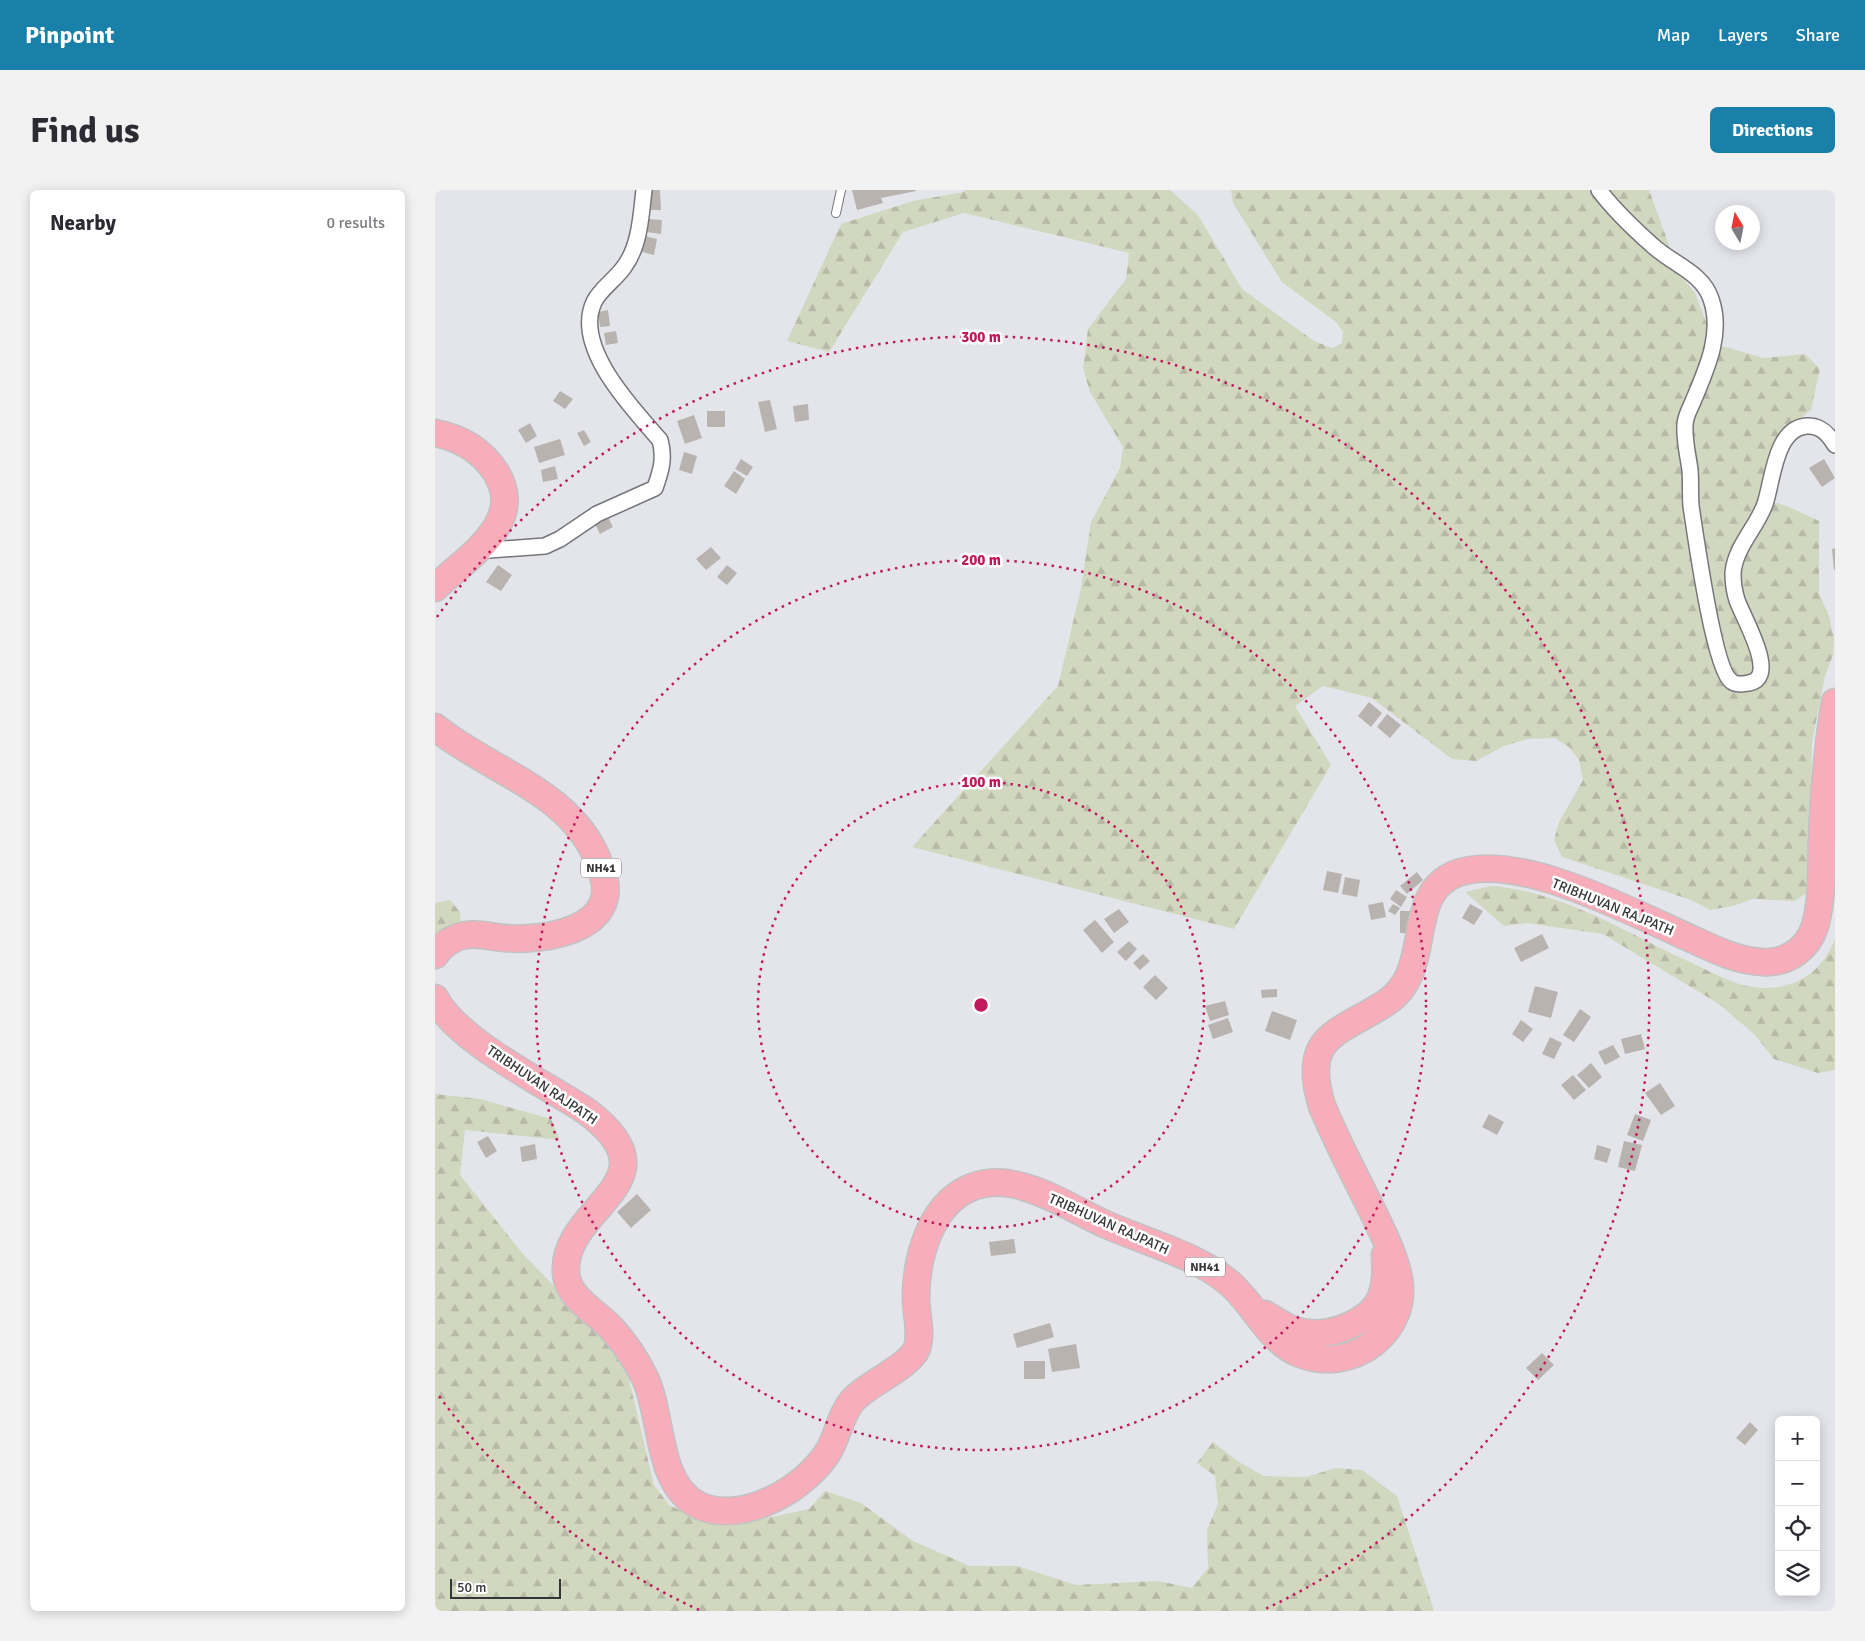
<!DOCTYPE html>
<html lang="en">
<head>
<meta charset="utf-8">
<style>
	:root { --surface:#fff; --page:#f2f2f3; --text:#2b2b33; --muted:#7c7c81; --line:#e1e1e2; --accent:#1980aa }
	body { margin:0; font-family:Signika,sans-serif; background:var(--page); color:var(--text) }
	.controls { position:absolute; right:15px; bottom:15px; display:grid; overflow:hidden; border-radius:8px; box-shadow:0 2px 12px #0003 }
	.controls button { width:45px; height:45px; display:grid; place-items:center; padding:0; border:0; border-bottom:1px solid var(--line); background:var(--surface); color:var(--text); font:25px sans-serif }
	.compass { position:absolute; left:1280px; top:15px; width:45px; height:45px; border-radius:50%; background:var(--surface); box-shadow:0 2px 12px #0003; rotate:350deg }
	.scale { position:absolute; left:15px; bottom:12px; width:111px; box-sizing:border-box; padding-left:5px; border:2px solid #343537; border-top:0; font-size:14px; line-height:18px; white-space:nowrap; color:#343537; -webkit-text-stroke:4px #fff; paint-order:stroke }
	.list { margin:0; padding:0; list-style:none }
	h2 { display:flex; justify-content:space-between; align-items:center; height:65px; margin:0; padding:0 20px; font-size:21px }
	h2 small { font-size:16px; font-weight:400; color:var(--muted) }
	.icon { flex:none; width:28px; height:28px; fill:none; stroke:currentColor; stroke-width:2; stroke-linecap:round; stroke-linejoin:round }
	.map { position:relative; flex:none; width:1400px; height:1421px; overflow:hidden; border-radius:8px }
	header { display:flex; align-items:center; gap:30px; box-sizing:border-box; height:70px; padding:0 25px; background:var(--accent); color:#fff }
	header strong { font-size:24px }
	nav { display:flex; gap:28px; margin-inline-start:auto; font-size:18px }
	.intro { display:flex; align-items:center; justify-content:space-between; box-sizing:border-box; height:120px; padding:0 30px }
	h1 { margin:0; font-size:35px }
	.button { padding:12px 22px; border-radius:8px; background:var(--accent); color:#fff; font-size:18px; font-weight:700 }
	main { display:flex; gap:30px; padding:0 30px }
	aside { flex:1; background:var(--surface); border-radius:8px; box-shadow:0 2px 12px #0003 }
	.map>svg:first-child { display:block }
</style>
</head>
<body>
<header>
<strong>Pinpoint</strong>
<nav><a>Map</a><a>Layers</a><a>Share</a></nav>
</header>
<div class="intro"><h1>Find us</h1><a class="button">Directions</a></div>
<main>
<aside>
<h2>Nearby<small>0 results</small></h2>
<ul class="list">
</ul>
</aside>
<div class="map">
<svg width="1400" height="1421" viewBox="0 0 1400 1421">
	<defs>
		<pattern id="forest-firs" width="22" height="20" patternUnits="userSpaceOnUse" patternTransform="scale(1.25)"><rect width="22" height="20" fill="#d2d7bf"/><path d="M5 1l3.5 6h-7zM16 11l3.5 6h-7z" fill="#b5b9a5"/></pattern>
	</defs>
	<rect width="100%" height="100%" fill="#e4e5eb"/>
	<!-- forest -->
	<path fill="url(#forest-firs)" d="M530,0H735L763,25L807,99L879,151L897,158L907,153L908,142L901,132L847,92L798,13L796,0H1214L1245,85L1260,103L1274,140L1269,151L1329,168L1370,164L1385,179L1376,220L1357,235L1326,309L1352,316L1384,331V404L1394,426L1399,449L1398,465L1390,486L1377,552L1375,675L1372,703L1359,711L1318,709L1298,716L1275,720L1256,710L1127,667L1119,650L1124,632L1148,590L1144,570L1134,557L1120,548L1093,549L1069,556L1041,571L1017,569L937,508L888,496L860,516L896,575L799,739L477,657L623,496L646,398L656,332L685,278L688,257L655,202L648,178L653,139L691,89L694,63L529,23L468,42L394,162L352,151L406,34L478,11L529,2Z
		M1056,696C1124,701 1186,739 1246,768C1267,777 1290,791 1312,796C1353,804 1385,787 1400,749V880L1383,883L1339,869L1320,845L1284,814L1168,744L1092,733L1069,736L1030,702Z
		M15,710L25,722L26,735L0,746V713Z
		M0,904L45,909L116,929L125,950L30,940L25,985L88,1064L189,1168L219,1295L234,1315L266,1329L322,1330L374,1319L390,1301L426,1313L478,1351L535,1376H582L641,1395L723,1391L757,1398L773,1378L772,1340L783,1314L780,1286L762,1273L778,1252L804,1272L829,1286L872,1287L900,1278L927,1280L962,1306L999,1421H0Z"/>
	<!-- building -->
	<path fill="#b8b3af" d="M214,0H225L226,20H214Z
		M417,0H481V1L446,8L448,13L422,20Z
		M212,29L227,30L226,44L211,42Z
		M210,46L222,49L219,65L207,62Z
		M173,120L175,136L165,137L163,122Z
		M181,141L183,153L171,155L169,143Z
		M125,201L138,209L130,219L118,211Z
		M335,210L342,239L330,242L323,212Z
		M373,214L374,230L360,232L358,216Z
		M272,221H290V237H272Z
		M259,225L267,248L250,254L242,231Z
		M95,233L102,246L91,253L83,240Z
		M149,240L156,252L149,256L142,243Z
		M125,249L130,265L104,273L99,257Z
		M249,262L262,266L257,284L244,280Z
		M306,269L318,277L312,286L300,279Z
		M1389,269L1400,288L1387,297L1374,278Z
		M120,276L123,289L108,292L106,280Z
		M299,281L310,289L301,304L289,296Z
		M172,325L178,337L165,344L159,332Z
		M276,357L286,368L271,380L261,369Z
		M1400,358V380H1399L1397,359Z
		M63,375L77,385L66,401L51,392Z
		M292,375L302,383L292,395L282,387Z
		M934,512L947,523L936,537L923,526Z
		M952,524L966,535L955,548L942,537Z
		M892,681L907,684L903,703L888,700Z
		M982,682L988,690L972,704L965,696Z
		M910,687L925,690L922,707L907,704Z
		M961,700L972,707L966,717L955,709Z
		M948,712L951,727L936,730L933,715Z
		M958,714L965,718L960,725L953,721Z
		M1035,714L1048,721L1039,735L1027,728Z
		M684,719L694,732L679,743L669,729Z
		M965,721H976L977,743H965Z
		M660,730L679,752L667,763L648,740Z
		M1107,744L1114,758L1086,772L1079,758Z
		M694,751L702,759L691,771L682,762Z
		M708,764L715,771L705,780L698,773Z
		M720,785L733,798L721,810L708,797Z
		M1100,796L1123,802L1116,828L1093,822Z
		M842,799V807L827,808L826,800Z
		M790,811L794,825L775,831L770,816Z
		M1145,819L1156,827L1139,852L1128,845Z
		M837,821L862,830L855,850L830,841Z
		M793,828L798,842L778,849L773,835Z
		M1086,830L1098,839L1088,852L1077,844Z
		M1206,844L1210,859L1190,864L1186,849Z
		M1115,847L1127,853L1119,869L1107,864Z
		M1178,855L1185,867L1170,875L1163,862Z
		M1156,873L1167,887L1154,898L1142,885Z
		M1138,885L1151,900L1139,910L1126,895Z
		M1225,893L1240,916L1226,925L1210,903Z
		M1054,924L1069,932L1062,945L1047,937Z
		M1200,924L1216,930L1208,951L1192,945Z
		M53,946L62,961L51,968L42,952Z
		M1189,951L1207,955L1200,981L1183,977Z
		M100,954L102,969L87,972L85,957Z
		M1162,955L1176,959L1172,973L1159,969Z
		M202,1004L216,1020L196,1038L182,1022Z
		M579,1049L581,1063L556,1066L554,1052Z
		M615,1133L619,1147L582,1158L578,1144Z
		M641,1154L645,1178L617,1182L613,1159Z
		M1107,1163L1119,1175L1103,1190L1091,1178Z
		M589,1171H610V1189H589Z
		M1315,1232L1323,1240L1310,1255L1301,1248Z"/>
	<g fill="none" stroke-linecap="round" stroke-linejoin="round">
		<!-- service casing -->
		<g stroke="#75767b" stroke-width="10">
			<path id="service" d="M401,23L406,0"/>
		</g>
		<!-- minor casing -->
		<g stroke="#75767b" stroke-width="18">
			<path id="minor" d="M1164,0C1179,20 1199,39 1217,55C1237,74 1267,82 1276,109C1288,143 1272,178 1259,209C1256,217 1250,226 1250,235C1249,250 1253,265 1255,280C1256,292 1255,304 1256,316C1260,342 1279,479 1296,491C1300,495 1309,494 1314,493C1345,488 1307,426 1302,410C1299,401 1298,392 1298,383C1300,357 1322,337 1330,314C1338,290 1340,238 1372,236C1386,235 1394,245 1400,255
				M41,361L110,356L125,349L162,324L220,298C226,281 230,268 225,250C197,218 138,157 159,112C165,99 181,89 189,77C205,56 206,25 209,0"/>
		</g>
		<!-- trunk casing -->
		<g stroke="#c2c2c3" stroke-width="29">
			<path id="trunk" d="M0,243C25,248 46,260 60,281C93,332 32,367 0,398
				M0,537C55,582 137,601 164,673C168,683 172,694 170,706C163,744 100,751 69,748C56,747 44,743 31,745C18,747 8,754 0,765
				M0,808C22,851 110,894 151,921C247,992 126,1016 131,1083C133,1109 161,1121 177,1139C191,1154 201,1170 210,1188C228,1226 221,1294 263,1315C306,1336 370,1299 393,1262C403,1246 405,1225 418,1210C433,1193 475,1177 482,1158C487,1143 481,1123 481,1108C481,1067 496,1011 540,996C555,991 573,992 589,997C618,1005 645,1023 672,1035C711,1052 761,1065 793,1092C818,1112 833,1150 863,1163C916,1186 977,1141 963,1084C957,1059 945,1037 934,1014C918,982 901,950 887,916C865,844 904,844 952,812C1000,780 968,706 1020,684C1080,660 1194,721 1250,746C1275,757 1300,771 1328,772C1340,773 1352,769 1362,762C1371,755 1377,746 1380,736C1388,708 1386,677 1387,649C1389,603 1392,557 1400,512
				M830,1124C843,1132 857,1142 873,1143C897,1146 936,1132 946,1107C951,1094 951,1078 950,1065"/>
		</g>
		<!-- service -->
		<use href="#service" stroke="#fff" stroke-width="8"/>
		<!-- minor -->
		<use href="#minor" stroke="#fff" stroke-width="15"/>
		<!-- trunk -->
		<use href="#trunk" stroke="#f7aeba" stroke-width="26"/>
	</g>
	<!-- distance rings -->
	<g fill="none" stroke="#c2185b" stroke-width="2.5" stroke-dasharray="2.5 5">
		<circle cx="546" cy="815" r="223"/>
		<circle cx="546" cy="815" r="445"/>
		<path d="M264 1420A668 668 0 0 1 2 1203M2 427A668 668 0 1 1 828 1420"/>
	</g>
	<g text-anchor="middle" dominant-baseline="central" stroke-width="5" stroke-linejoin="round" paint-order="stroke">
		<!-- shield labels -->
		<g fill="#fff" stroke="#717273" stroke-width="1">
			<rect x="146" y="668.5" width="40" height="19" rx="4"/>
			<rect x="750" y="1067.5" width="40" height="19" rx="4"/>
		</g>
		<g font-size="12" font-weight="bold" fill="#343537">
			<text x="166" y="678">NH41</text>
			<text x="770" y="1077">NH41</text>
		</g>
		<!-- street labels -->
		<g font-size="14" fill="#343537" stroke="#fff">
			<text transform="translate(1178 717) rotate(22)">TRIBHUVAN RAJPATH</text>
			<text transform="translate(107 895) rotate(34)">TRIBHUVAN RAJPATH</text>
			<text transform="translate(674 1034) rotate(24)">TRIBHUVAN RAJPATH</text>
		</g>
	</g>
	<circle cx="546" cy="815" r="8" fill="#c2185b" stroke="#fff" stroke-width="2.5"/>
	<g font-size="15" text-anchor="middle" font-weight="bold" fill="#c2185b" stroke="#fff" stroke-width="5" stroke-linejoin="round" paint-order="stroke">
		<text x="546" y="152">300 m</text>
		<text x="546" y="375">200 m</text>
		<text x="546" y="597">100 m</text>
	</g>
</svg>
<div class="controls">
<button>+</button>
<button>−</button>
<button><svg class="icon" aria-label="locate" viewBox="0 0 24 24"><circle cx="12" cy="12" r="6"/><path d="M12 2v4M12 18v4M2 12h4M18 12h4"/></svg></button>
<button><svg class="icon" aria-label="layers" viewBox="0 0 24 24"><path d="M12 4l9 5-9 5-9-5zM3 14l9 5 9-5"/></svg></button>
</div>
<svg class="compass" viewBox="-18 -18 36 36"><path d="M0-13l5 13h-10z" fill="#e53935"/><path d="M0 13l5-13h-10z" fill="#7c7c81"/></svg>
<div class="scale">50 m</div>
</div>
</main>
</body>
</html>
